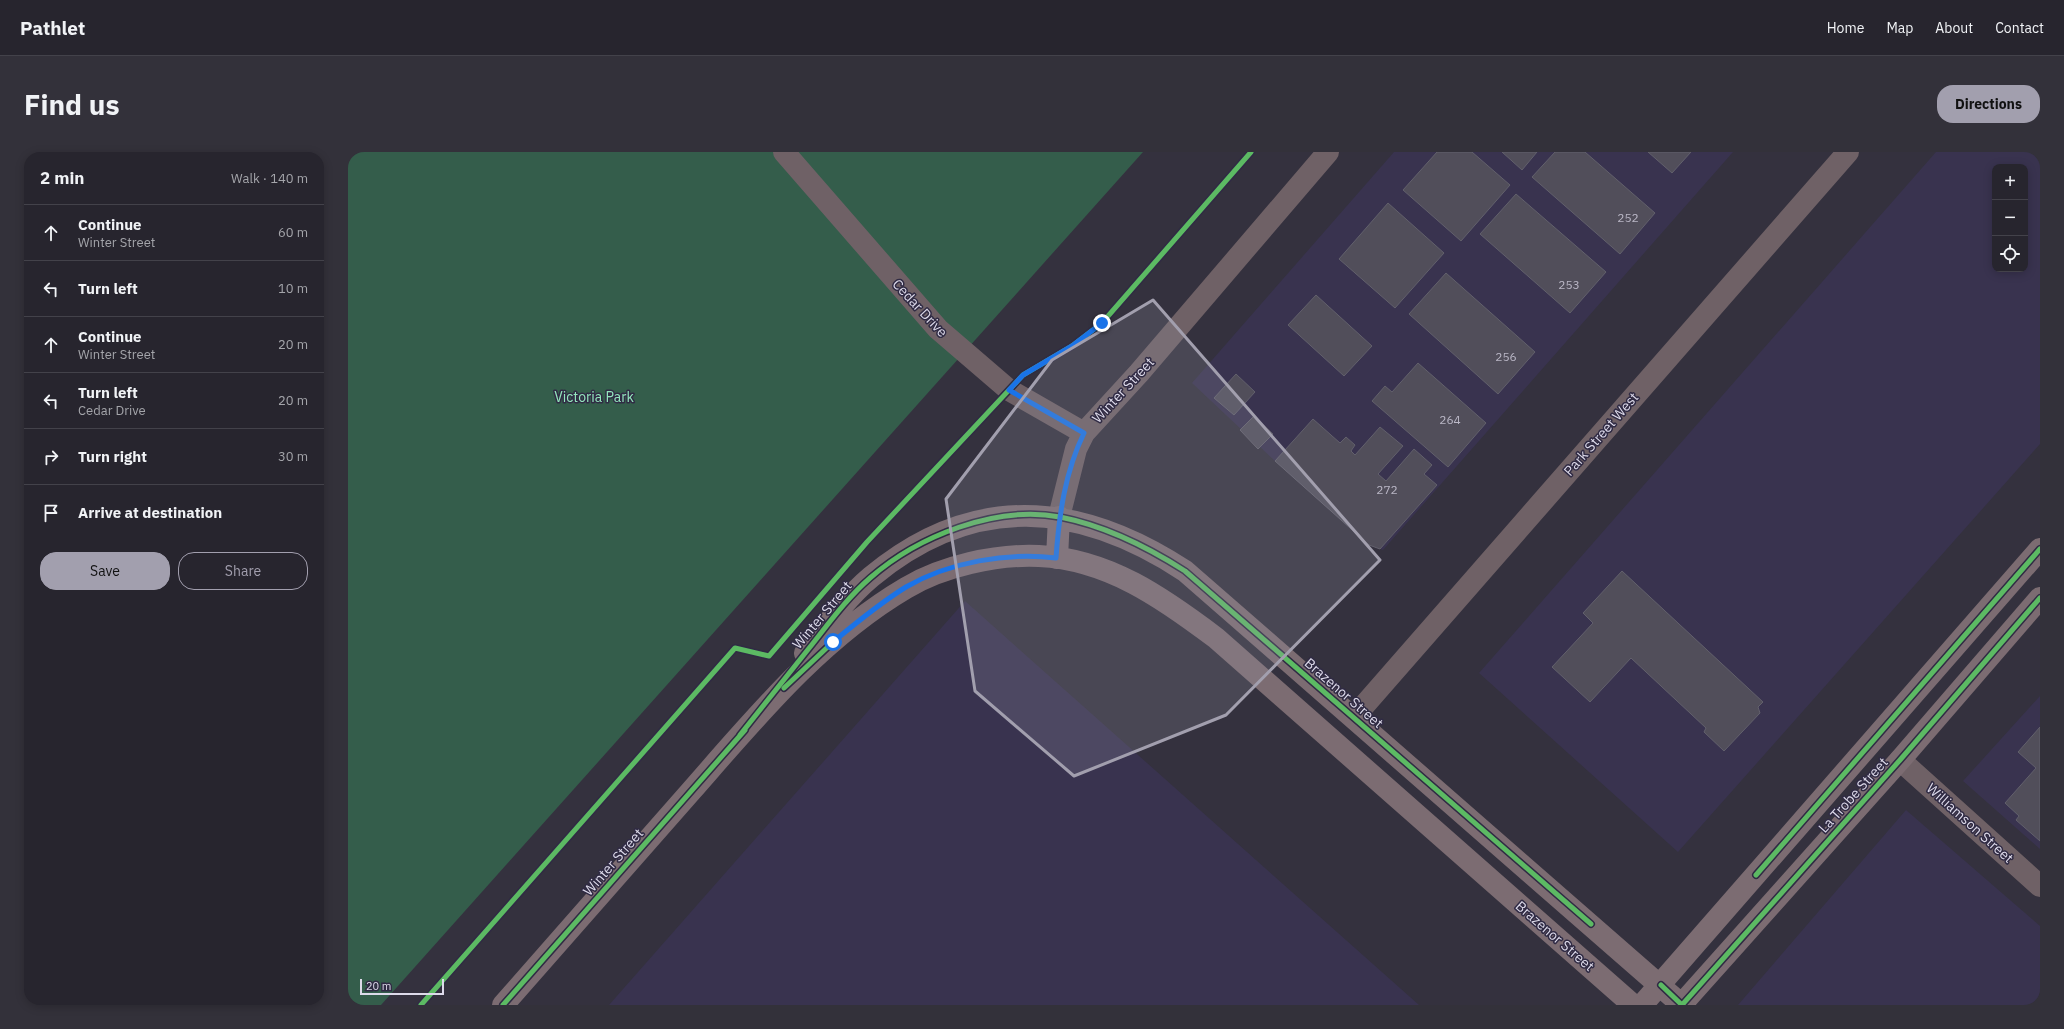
<!DOCTYPE html>
<html lang="en">
<head>
<meta charset="utf-8">
<style>
	:root { --surface:#27252e; --page:#33313a; --text:#f1f3f6; --muted:#a4a5aa; --line:#43424a; --accent:#a29fae }
	body { margin:0; font-family:"IBM Plex Sans",sans-serif; background:var(--page); color:var(--text) }
	.controls { position:absolute; right:12px; top:12px; display:grid; overflow:hidden; border-radius:8px; box-shadow:0 2px 10px #0003 }
	.controls button { width:36px; height:36px; display:grid; place-items:center; padding:0; border:0; border-bottom:1px solid var(--line); background:var(--surface); color:var(--text); font:20px sans-serif }
	.scale { position:absolute; left:12px; bottom:10px; width:84px; box-sizing:border-box; padding-left:4px; border:2px solid #dddaea; border-top:0; font-size:11px; line-height:14px; white-space:nowrap; color:#dddaea; -webkit-text-stroke:3px #302b44; paint-order:stroke }
	.stop { position:absolute; width:12px; height:12px; margin:-9px; border:3px solid #1a73e8; border-radius:50%; background:#fff }
	.stop.end { background:#1a73e8; border-color:#fff; box-shadow:0 1px 4px #0008 }
	.list { margin:0; padding:0; list-style:none }
	h2 { display:flex; justify-content:space-between; align-items:center; height:52px; margin:0; padding:0 16px; font-size:17px }
	h2 small { font-size:13px; font-weight:400; color:var(--muted) }
	.list li { display:grid; grid-template-columns:26px 1fr auto; gap:12px; align-items:center; box-sizing:border-box; height:56px; padding:0 16px; border-top:1px solid var(--line) }
	.list b { display:block; font-size:15px; white-space:nowrap }
	.list p { margin:0; font-size:13px; white-space:nowrap; color:var(--muted) }
	.list em { font-size:13px; font-style:normal; color:var(--muted) }
	.actions { display:flex; gap:8px; padding:12px 16px }
	.actions a { flex:1; padding:9px 0; border:1px solid var(--accent); border-radius:16px; text-align:center; font-size:14px; color:var(--accent) }
	.actions .main { background:var(--accent); color:#111 }
	.icon { flex:none; width:22px; height:22px; fill:none; stroke:currentColor; stroke-width:2; stroke-linecap:round; stroke-linejoin:round }
	.map { position:relative; flex:none; width:1692px; height:853px; overflow:hidden; border-radius:16px }
	header { display:flex; align-items:center; gap:24px; box-sizing:border-box; height:56px; padding:0 20px; background:var(--surface); border-bottom:1px solid var(--line) }
	header strong { font-size:19px }
	nav { display:flex; gap:22px; margin-inline-start:auto; font-size:14px }
	.intro { display:flex; align-items:center; justify-content:space-between; box-sizing:border-box; height:96px; padding:0 24px }
	h1 { margin:0; font-size:28px }
	.button { padding:10px 18px; border-radius:16px; background:var(--accent); color:#111; font-size:14px; font-weight:700 }
	main { display:flex; gap:24px; padding:0 24px }
	aside { flex:1; background:var(--surface); border-radius:16px; box-shadow:0 2px 10px #0003 }
	.map>svg:first-child { display:block }
</style>
</head>
<body>
<header>
<strong>Pathlet</strong>
<nav><a>Home</a><a>Map</a><a>About</a><a>Contact</a></nav>
</header>
<div class="intro"><h1>Find us</h1><a class="button">Directions</a></div>
<main>
<aside>
<h2>2 min<small>Walk · 140 m</small></h2>
<ul class="list">
<li><svg class="icon" aria-label="ahead" viewBox="0 0 24 24"><path d="M12 20V5M6 11l6-6 6 6"/></svg><div><b>Continue</b><p>Winter Street</p></div><em>60 m</em></li>
<li><svg class="icon" aria-label="left" viewBox="0 0 24 24"><path d="M17 20v-9H6M10 6l-5 5 5 5"/></svg><div><b>Turn left</b></div><em>10 m</em></li>
<li><svg class="icon" aria-label="ahead" viewBox="0 0 24 24"><path d="M12 20V5M6 11l6-6 6 6"/></svg><div><b>Continue</b><p>Winter Street</p></div><em>20 m</em></li>
<li><svg class="icon" aria-label="left" viewBox="0 0 24 24"><path d="M17 20v-9H6M10 6l-5 5 5 5"/></svg><div><b>Turn left</b><p>Cedar Drive</p></div><em>20 m</em></li>
<li><svg class="icon" aria-label="right" viewBox="0 0 24 24"><path d="M7 20v-9h11M14 6l5 5-5 5"/></svg><div><b>Turn right</b></div><em>30 m</em></li>
<li><svg class="icon" aria-label="arrive" viewBox="0 0 24 24"><path d="M6 21V4h12l-3 4 3 4H6"/></svg><div><b>Arrive at destination</b></div></li>
</ul>
<div class="actions"><a class="main">Save</a><a>Share</a></div>
</aside>
<div class="map">
<svg width="1692" height="853" viewBox="0 0 1692 853">
	<rect width="100%" height="100%" fill="#34313e"/>
	<!-- built -->
	<path fill="#39334f" fill-rule="evenodd" d="M1046,0H1385L1035,398L1021,393L927,309L844,231Z
		M1588,0H1692V292L1330,700L1131,521ZM1647,15H1677V117H1647Z
		M617,449L1071,853H261Z
		M1692,544V697L1615,629Z
		M1558,658L1692,774V853H1390Z"/>
	<!-- green -->
	<path fill="#345d4b" d="M0,0H795L33,853H0Z"/>
	<!-- building -->
	<path fill="#514e5a" stroke="#62606c" d="M1089,0H1124L1162,33L1113,89L1055,38Z
		M1154,0H1189L1174,18Z
		M1207,0H1237L1307,61L1272,102L1184,25Z
		M1300,0H1343L1324,21Z
		M1168,42L1258,120L1222,161L1132,82Z
		M1040,51L1096,101L1047,156L991,107Z
		M1098,121L1187,200L1150,242L1061,162Z
		M968,143L1024,194L996,224L940,173Z
		M1070,211L1138,271L1100,315L1024,249L1037,234L1044,240Z
		M888,222L907,240L886,263L866,246Z
		M906,264L925,282L910,297L892,278Z
		M965,267L992,291L998,285L1007,293L1003,299L1007,303L1032,275L1055,294L1030,322L1038,329L1066,297L1084,313L1076,322L1089,333L1032,397L1021,393L927,309Z
		M1274,419L1415,550L1410,555L1412,561L1376,599L1356,580L1358,576L1283,506L1242,550L1204,515L1245,471L1235,461Z
		M1692,575V689L1668,668L1671,664L1657,651L1688,616L1670,600Z"/>
	<g fill="none" stroke-linecap="round" stroke-linejoin="round">
		<!-- minor -->
		<path stroke="#6f6166" stroke-width="22" d="M436,0L590,177L661,238L736,281
			M711,365L728,297L736,281L791,221L980,0
			M1006,565L1500,0
			M1552,608L1692,734"/>
		<!-- secondary -->
		<path stroke="#7c6c72" stroke-width="22" d="M709,406L711,365
			M457,501C477,475 498,446 523,425C625,340 730,349 837,419L1334,853
			M155,853C218,781 281,710 344,638C408,565 473,486 558,436C594,414 649,402 691,404C760,407 815,446 868,486L1285,853
			M1294,853L1692,397
			M1333,853L1552,608L1692,446"/>
		<!-- cycleway casing -->
		<g stroke="#302b44" stroke-width="8">
			<path id="cycleway" d="M436,536L485,490
				M392,583C416,553 439,524 462,495C481,471 499,446 522,426C570,384 648,353 712,365C758,374 798,394 837,419L1243,772
				M1408,723L1692,397
				M1313,833L1334,853L1552,608L1692,446
				M73,853L387,496L421,504L519,390L675,223L724,194L754,171L903,0
				M155,853L397,578"/>
		</g>
		<!-- cycleway -->
		<use href="#cycleway" stroke="#5cba63" stroke-width="5"/>
	</g>
	<g fill="none" stroke-linecap="round" stroke-linejoin="round">
		<!-- route -->
		<path stroke="#1a73e8" stroke-width="5" d="M485,490C509,470 532,451 558,435C601,410 660,400 708,406C711,363 717,320 736,281L661,238L675,223L724,194L754,171"/>
	</g>
	<!-- marked area -->
	<path fill="#a29fae" fill-opacity="0.2" stroke="#a29fae" stroke-width="3" stroke-linejoin="round" d="M805,148L1032,408L878,563L726,624L627,539L598,347L704,208Z"/>
	<g text-anchor="middle" dominant-baseline="central" stroke-width="3" stroke-linejoin="round" paint-order="stroke">
		<!-- number labels -->
		<g font-size="12" fill="#bab7c6">
			<text x="1280" y="65">252</text>
			<text x="1221" y="132">253</text>
			<text x="1158" y="204">256</text>
			<text x="1102" y="267">264</text>
			<text x="1039" y="337">272</text>
		</g>
		<!-- street labels -->
		<g font-size="14" fill="#dddaea" stroke="#302b44">
			<text transform="translate(572 156) rotate(47)">Cedar Drive</text>
			<text transform="translate(775 238) rotate(-47)">Winter Street</text>
			<text transform="translate(1253 282) rotate(-49)">Park Street West</text>
			<text transform="translate(474 463) rotate(-50)">Winter Street</text>
			<text transform="translate(996 541) rotate(41)">Brazenor Street</text>
			<text transform="translate(1505 643) rotate(-48)">La Trobe Street</text>
			<text transform="translate(1622 671) rotate(42)">Williamson Street</text>
			<text transform="translate(265 710) rotate(-49)">Winter Street</text>
			<text transform="translate(1207 784) rotate(41)">Brazenor Street</text>
		</g>
		<!-- park labels -->
		<g font-size="14" fill="#93e7bd" stroke="#302b44">
			<text x="246" y="245">Victoria Park</text>
		</g>
	</g>
</svg>
<div class="controls">
<button>+</button>
<button>−</button>
<button><svg class="icon" aria-label="locate" viewBox="0 0 24 24"><circle cx="12" cy="12" r="6"/><path d="M12 2v4M12 18v4M2 12h4M18 12h4"/></svg></button>
</div>
<div class="scale">20 m</div>
<div class="stop" style="left:485px;top:490px"></div>
<div class="stop end" style="left:754px;top:171px"></div>
</div>
</main>
</body>
</html>
